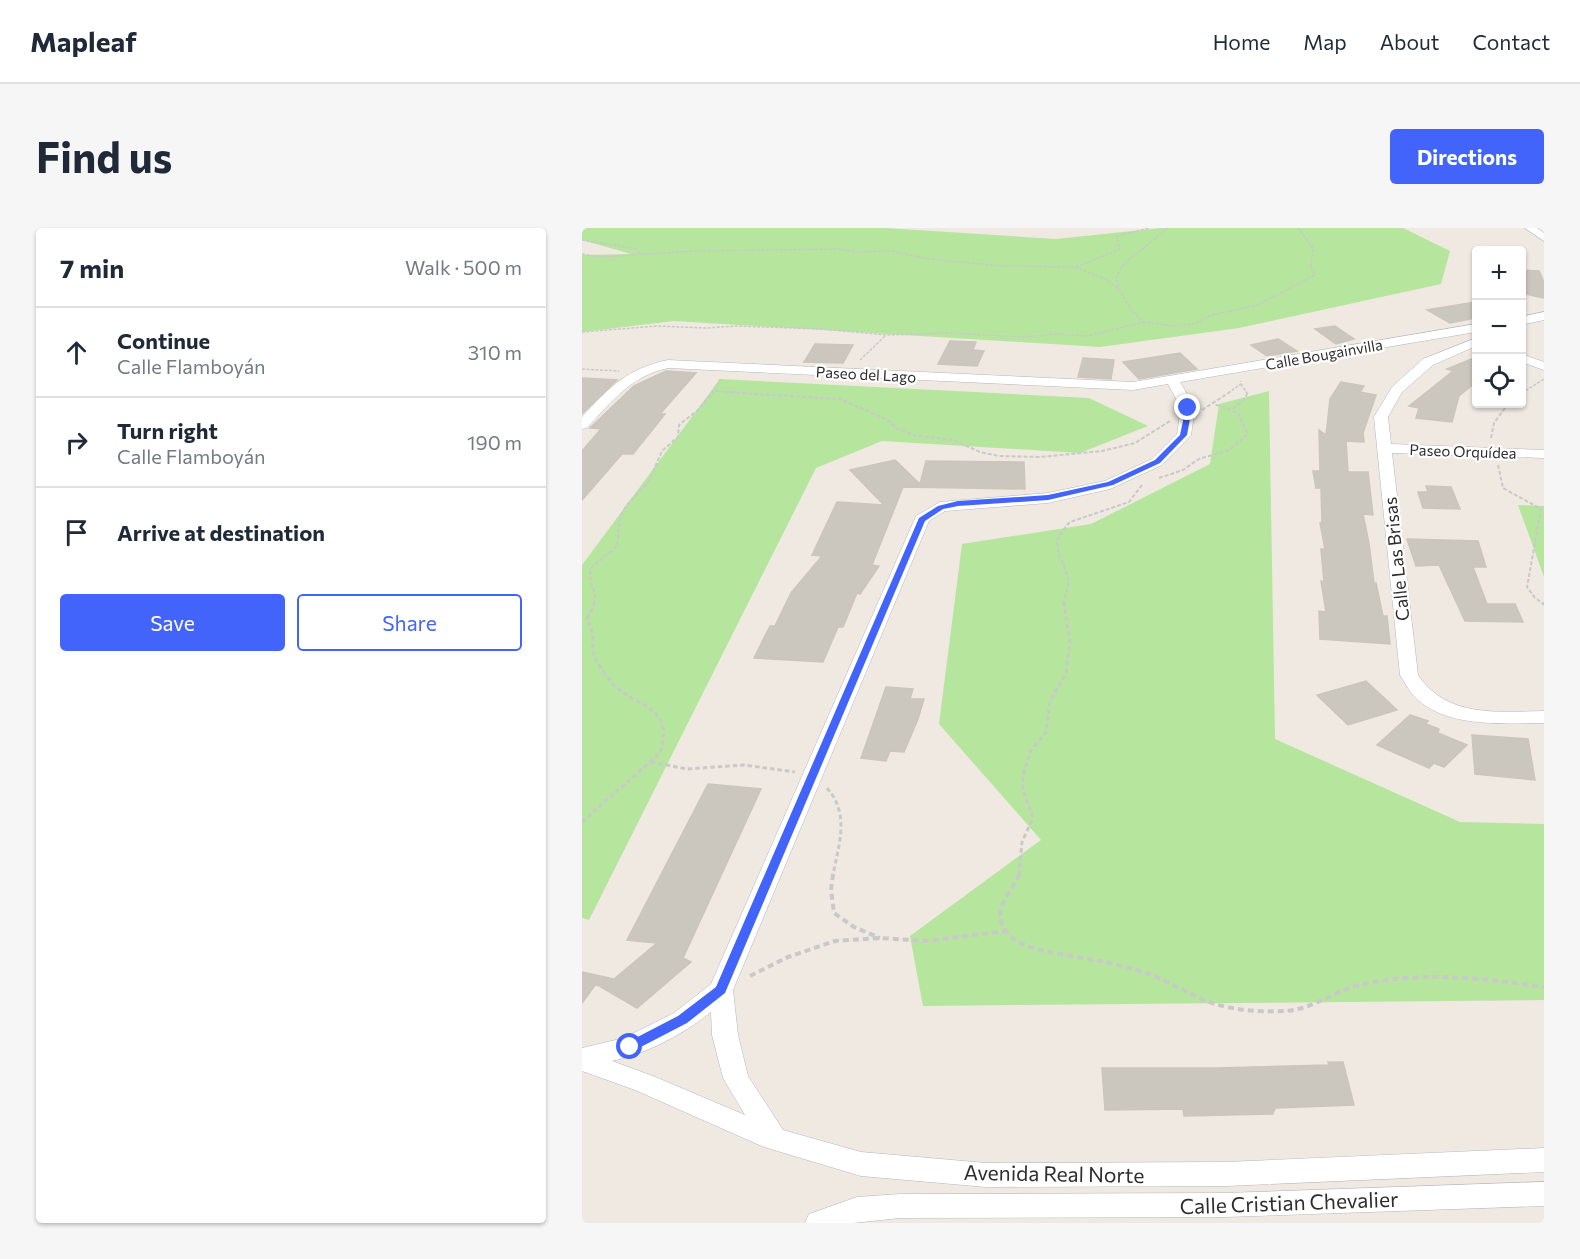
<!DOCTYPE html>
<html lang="en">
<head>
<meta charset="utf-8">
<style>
	:root { --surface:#fff; --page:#f6f6f7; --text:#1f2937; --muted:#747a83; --line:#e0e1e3; --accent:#4264fb }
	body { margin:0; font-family:Commissioner,sans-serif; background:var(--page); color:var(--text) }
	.controls { position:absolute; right:18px; top:18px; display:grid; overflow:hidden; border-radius:6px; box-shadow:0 2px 4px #0004 }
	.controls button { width:54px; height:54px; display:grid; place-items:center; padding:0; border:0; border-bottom:2px solid var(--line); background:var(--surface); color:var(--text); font:30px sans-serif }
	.stop { position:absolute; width:18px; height:18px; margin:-14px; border:4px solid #4264fb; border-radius:50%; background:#fff }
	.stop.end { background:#4264fb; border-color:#fff; box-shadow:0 2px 6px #0008 }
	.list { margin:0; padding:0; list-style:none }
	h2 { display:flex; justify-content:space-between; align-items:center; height:78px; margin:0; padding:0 24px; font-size:26px }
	h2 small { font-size:20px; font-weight:400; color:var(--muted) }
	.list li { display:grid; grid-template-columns:39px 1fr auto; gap:18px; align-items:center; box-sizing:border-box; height:90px; padding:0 24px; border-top:2px solid var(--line) }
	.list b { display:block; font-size:22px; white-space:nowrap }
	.list p { margin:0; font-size:20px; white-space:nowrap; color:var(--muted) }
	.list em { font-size:20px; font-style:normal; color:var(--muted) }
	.actions { display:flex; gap:12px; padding:18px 24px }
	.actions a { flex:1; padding:14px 0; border:2px solid var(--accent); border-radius:6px; text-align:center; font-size:21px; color:var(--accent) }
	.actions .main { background:var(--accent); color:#fff }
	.icon { flex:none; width:33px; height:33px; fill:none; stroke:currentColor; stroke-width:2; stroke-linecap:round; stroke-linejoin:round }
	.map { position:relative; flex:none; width:962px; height:995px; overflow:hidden; border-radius:6px }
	header { display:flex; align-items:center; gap:36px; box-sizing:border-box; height:84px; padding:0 30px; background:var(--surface); border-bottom:2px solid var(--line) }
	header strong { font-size:28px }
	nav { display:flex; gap:33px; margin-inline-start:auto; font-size:21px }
	.intro { display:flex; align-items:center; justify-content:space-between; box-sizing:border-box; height:144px; padding:0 36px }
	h1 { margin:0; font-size:42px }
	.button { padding:15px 27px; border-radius:6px; background:var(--accent); color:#fff; font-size:21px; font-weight:700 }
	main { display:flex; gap:36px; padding:0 36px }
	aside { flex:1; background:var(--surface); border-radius:6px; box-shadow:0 2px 4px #0004 }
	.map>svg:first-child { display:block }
</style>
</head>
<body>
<header>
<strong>Mapleaf</strong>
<nav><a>Home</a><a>Map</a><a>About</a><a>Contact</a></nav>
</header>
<div class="intro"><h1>Find us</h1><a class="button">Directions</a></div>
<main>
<aside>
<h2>7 min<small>Walk · 500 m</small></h2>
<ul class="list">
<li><svg class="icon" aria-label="ahead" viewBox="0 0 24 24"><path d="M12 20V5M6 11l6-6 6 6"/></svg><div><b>Continue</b><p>Calle Flamboyán</p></div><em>310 m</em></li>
<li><svg class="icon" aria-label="right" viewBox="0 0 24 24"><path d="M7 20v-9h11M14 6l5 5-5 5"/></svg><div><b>Turn right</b><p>Calle Flamboyán</p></div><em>190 m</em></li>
<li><svg class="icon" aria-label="arrive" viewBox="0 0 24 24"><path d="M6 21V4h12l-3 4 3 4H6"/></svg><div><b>Arrive at destination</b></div></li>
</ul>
<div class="actions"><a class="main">Save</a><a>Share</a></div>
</aside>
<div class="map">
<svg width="962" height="995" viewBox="0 0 962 995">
	<rect width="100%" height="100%" fill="#efe9e1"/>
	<!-- green -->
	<path fill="#b6e59e" d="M0,0H303L474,11L579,0H821L868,23L859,56L657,100L518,119L92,93L0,104V27L49,26L0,12Z
		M138,151L507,170L566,198L498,225L300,213L234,240L7,692L0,690V337Z
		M687,163L693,511L878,594L962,596V772L341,778L328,708L459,612L357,496L380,316L509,296L628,236L637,176Z
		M936,277L962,278V349Z"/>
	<!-- building -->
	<path fill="#cbc7bf" stroke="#cbc5ba" stroke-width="1.5" d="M939,42L957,43L962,54V70L939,65Z
		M894,74V90L868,95L845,82Z
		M753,98L772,111L754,116L733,101Z
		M696,111L715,123L685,128L669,117Z
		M368,113L394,114L391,122L402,123L395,138L356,136Z
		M233,116L271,117L261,135L222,134Z
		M598,125L615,141L557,151L541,134Z
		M894,129V154L877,168L870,194L834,190L837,180L827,178L871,143L865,141Z
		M501,130L532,132L529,151L496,149Z
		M84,143L114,145L78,186H83L51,226H40L0,272V223L19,201L8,200L52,158Z
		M0,150L35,152L0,186Z
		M759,154L782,158L778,164L794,167L781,205L782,214L764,213L766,244H786L791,287L781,286L787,315L792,355H794L801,388H805L808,416L738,411L737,383L744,384L739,353L742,354L739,321H743L738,295H740L739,260H734L731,243H738L737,202L744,207L748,171Z
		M313,232L338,256L344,233L442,234L443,261L321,259L290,337L297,338L278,366L275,365L261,399H256L241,434L172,430L188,398H193L209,365L240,328L230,327L255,274L302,277L268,242Z
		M844,258L869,259L878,281L841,280L836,264H846Z
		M825,311L896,313L904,339H891L905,376H933L941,394L883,393L857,337L834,338Z
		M784,453L815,482L766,497L735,467Z
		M304,459L331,461L328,471H342L336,491L322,524L308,523L304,533L279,530Z
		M828,487L846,493L844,496L857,501L856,505L885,517L862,539L852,535L847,540L795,517Z
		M890,507L946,511L953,552L893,546Z
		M126,556L179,561L101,730L109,734L55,780L14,756L0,775V744L32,751L75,715L45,712Z
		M746,834H761L772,877L693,880L691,886L602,888L601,881L523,882L520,840H634L747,837Z"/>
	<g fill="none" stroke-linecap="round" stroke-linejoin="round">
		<!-- street casing -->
		<g stroke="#b4b7c1" stroke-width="1">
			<path id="street" d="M943,0H955L962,5V13Z
				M962,84V92L939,97V89Z
				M894,96V104L598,154L613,180L609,207L580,237L528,261L466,275L363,283L347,293L151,762L156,807L166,848L201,902L279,924L404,935L645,934L962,920V944L645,958L404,959L279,948L182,919L53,862L0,843V820L42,810L92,785L129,756L334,288L358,274L466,265L523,253L570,231L595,206L599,180L586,156L551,162L86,140C49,148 29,174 5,200L0,201V189C28,159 44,141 86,132L551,154ZM129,784L130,807L141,850L163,887L71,848L30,833C66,825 100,807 129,784Z
				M894,110V118L851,137L820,164L806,189L809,216L962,222V230L810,225L836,447C865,490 916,484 962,483V495C921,495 862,501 831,467C826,461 822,453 818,447L792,189L810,159L841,131Z
				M939,126L962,134V142L939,134Z
				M962,954V978L643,989L318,990L271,995H223L227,986L275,969L318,966L643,965Z"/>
		</g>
		<!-- path-far3 -->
		<path stroke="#c9c9c9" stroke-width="1.5" stroke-dasharray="3 1.5" stroke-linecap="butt" d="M0,12L55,21L57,26
			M0,26L19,29L110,23L257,21L274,24L309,23L347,31L421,38L493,39L523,51L537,61L549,82L562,94L592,98L612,96L627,88L675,77L733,47L729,39L731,20L716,0
			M494,39L538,21L535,8L568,0
			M537,59L534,49L541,37L586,0
			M0,104L75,98L124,100L155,98L240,101L305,107L369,105L440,109L474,106L505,108L562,94
			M278,132L303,108
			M0,141L37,143
			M659,156L665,165
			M133,163L165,165
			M130,165L139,150
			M646,165L659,156V153
			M940,165L962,151"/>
		<!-- path-far2 -->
		<path stroke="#c9c9c9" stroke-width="2" stroke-dasharray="4 2" stroke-linecap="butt" d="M142,164L258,171L304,191L314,200L331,207L371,212L398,224L417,228L458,229L520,223L553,215L588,193
			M939,166L943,164
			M651,181L663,170L666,164
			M620,182L648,164
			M909,210L912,195L926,176
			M916,237L921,260L959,281L945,359L953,370L962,376
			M577,250L601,242L617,231L647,222L666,206L656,185L632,176
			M12,376C16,363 5,353 9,340L35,318L38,289L44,278L67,253L80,223L96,209L97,197L116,182L131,164
			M481,376C483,370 485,363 486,357C487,331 460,322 488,294L547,274L560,257"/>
		<!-- path-far1 -->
		<path stroke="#c9c9c9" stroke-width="3" stroke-dasharray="4.5 3" stroke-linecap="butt" d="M960,375L962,376
			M69,534L105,541L162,537L213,544
			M245,560C268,586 257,616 251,647
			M0,594L78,525C93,479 58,481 32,457C26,451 20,442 16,435C9,424 11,420 11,409C11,402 7,397 5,391L13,375
			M437,647L440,614L451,590L441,562V548L448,524L464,504L468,473L484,445L488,414L482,375"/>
		<!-- path -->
		<path stroke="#c9c9c9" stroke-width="4" stroke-dasharray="6 4" stroke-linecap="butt" d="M251,646L249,662L252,685L272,699L298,710
			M437,646C430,666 408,680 424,703C434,717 456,722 472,725C507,731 542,736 574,749C598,759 619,774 645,779C664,783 685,784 704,783C731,781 752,763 777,757C838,743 901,750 962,759
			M168,748L206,729L253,713L298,710L345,713L424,703"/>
		<!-- street -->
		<use href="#street" fill="#fff" fill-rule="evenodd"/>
	</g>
	<!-- route -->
	<path fill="#4264fb" d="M604,179L610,180L605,207L578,235L531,257L466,272L376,278L361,281L343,293L143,765L105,795L53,822H44L42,819L44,815L96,788L134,759L337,290L356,278L376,273L466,267L526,254L573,232L598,207Z"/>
	<g text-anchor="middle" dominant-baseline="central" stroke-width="4.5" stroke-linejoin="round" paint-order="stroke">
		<!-- far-street labels -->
		<g font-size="15" fill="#2e2e2e" stroke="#fff">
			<text transform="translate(742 126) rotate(-10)">Calle Bougainvilla</text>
			<text transform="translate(284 146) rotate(3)">Paseo del Lago</text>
			<text transform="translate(881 223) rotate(2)">Paseo Orquídea</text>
		</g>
		<!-- street labels -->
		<g font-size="18" fill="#2e2e2e" stroke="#fff">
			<text transform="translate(814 331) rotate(-96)">Calle Las Brisas</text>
		</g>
		<!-- near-street labels -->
		<g font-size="21" fill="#2e2e2e" stroke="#fff">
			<text transform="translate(472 945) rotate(1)">Avenida Real Norte</text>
			<text transform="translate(707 974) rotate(-2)">Calle Cristian Chevalier</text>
		</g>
	</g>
</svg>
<div class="controls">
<button>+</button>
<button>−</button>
<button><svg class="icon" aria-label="locate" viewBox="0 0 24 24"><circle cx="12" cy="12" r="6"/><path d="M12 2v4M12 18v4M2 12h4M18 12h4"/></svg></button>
</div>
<div class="stop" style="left:48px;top:819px"></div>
<div class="stop end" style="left:606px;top:180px"></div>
</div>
</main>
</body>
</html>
